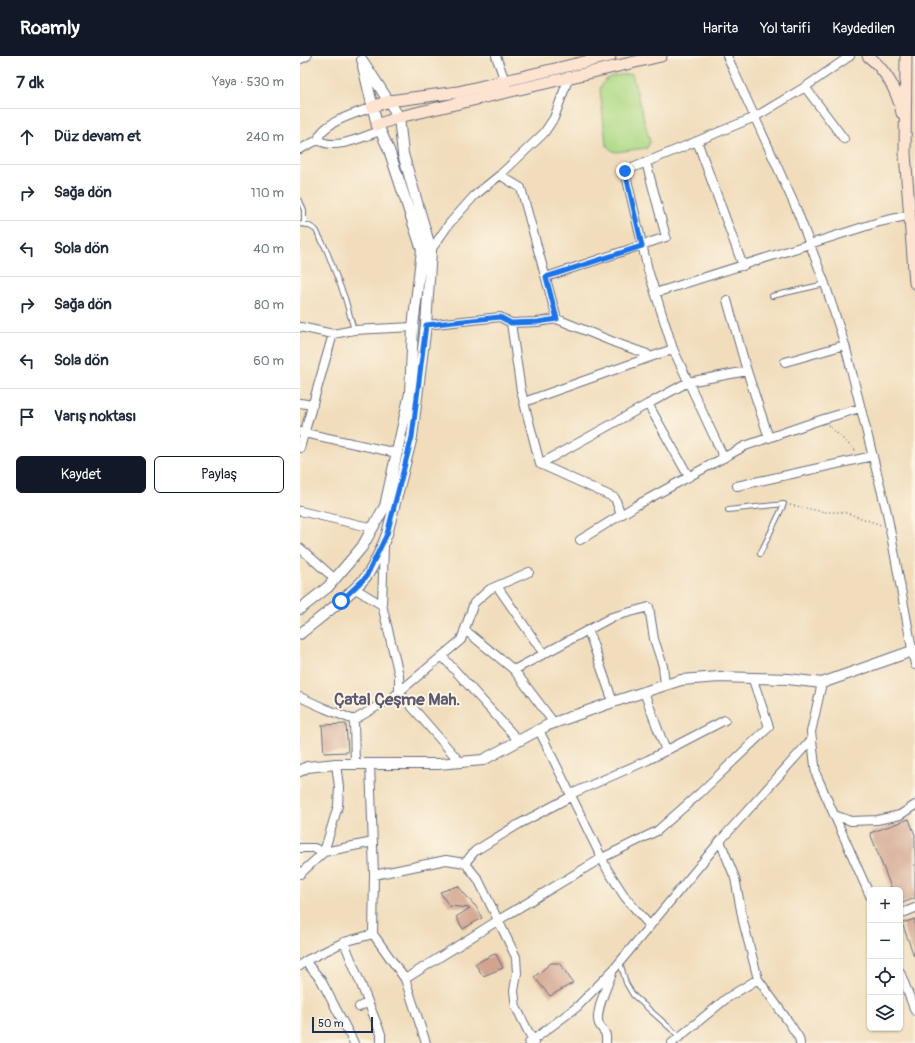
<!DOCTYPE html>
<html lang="tr">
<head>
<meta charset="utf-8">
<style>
	:root { --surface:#fff; --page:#f6f6f7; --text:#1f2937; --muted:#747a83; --line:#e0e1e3; --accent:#111827 }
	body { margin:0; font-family:Pangolin,sans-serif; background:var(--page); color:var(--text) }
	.controls { position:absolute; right:12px; bottom:12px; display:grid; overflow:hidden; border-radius:6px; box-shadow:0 1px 3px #0004 }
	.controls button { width:36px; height:36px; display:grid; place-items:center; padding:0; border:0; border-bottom:1px solid var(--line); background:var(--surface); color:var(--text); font:20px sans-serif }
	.scale { position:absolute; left:12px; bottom:10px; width:61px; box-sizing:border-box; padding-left:4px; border:2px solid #1b2f5e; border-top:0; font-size:11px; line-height:14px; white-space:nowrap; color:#1b2f5e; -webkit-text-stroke:3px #fcf5e5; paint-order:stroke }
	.stop { position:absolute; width:12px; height:12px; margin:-9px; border:3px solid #1a73e8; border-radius:50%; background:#fff }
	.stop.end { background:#1a73e8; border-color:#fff; box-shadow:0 1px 4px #0008 }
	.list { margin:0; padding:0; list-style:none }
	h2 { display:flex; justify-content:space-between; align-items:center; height:52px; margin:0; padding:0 16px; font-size:17px }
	h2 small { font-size:13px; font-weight:400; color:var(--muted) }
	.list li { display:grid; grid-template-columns:26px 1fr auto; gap:12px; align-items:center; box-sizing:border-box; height:56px; padding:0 16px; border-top:1px solid var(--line) }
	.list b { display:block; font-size:15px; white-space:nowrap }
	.list em { font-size:13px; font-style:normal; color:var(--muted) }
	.actions { display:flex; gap:8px; padding:12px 16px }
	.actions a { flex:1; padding:9px 0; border:1px solid var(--accent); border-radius:6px; text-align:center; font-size:14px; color:var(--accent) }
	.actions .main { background:var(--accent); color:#fff }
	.icon { flex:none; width:22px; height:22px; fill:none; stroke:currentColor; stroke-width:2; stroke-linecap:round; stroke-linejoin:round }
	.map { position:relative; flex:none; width:615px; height:987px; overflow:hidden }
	header { display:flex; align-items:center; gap:24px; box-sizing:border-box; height:56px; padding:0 20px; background:var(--accent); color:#fff }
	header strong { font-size:19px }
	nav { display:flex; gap:22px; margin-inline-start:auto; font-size:14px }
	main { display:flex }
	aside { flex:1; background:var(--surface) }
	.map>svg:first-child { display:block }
</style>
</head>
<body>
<header>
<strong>Roamly</strong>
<nav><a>Harita</a><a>Yol tarifi</a><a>Kaydedilen</a></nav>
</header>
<main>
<aside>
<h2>7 dk<small>Yaya · 530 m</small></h2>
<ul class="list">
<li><svg class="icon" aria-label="ahead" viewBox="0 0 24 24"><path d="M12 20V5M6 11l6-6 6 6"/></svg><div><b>Düz devam et</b></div><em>240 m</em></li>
<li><svg class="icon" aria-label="right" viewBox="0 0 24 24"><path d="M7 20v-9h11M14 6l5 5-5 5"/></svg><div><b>Sağa dön</b></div><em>110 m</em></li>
<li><svg class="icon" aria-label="left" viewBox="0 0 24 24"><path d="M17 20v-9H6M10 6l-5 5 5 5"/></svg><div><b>Sola dön</b></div><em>40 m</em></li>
<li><svg class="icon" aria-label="right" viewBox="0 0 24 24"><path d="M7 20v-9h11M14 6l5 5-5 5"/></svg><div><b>Sağa dön</b></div><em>80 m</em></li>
<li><svg class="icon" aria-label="left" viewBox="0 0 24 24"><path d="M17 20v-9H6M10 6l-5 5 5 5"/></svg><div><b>Sola dön</b></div><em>60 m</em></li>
<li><svg class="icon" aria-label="arrive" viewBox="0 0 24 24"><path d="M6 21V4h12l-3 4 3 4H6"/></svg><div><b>Varış noktası</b></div></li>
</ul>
<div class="actions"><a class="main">Kaydet</a><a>Paylaş</a></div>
</aside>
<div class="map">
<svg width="615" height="987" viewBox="0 0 615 987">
	<rect width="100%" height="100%" fill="#fcf5e5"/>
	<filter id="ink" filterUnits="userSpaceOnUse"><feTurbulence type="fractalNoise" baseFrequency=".025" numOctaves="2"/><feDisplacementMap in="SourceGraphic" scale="8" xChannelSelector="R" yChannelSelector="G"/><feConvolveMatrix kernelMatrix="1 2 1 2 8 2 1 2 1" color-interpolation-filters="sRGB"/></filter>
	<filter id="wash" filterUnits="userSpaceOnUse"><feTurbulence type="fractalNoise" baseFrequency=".012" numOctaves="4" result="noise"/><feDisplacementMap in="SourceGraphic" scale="16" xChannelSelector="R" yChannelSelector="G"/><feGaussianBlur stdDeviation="0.9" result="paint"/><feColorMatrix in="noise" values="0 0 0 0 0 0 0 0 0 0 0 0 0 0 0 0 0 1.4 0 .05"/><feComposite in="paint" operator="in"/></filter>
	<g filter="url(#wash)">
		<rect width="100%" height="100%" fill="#f1ddbc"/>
		<!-- green -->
		<path fill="#add985" stroke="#648472" d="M332,18L350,86L347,92L315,96L310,93L306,88L300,34C303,19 318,19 332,18Z"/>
		<g id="blocks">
			<!-- building -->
			<path fill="#d2a48f" d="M46,668L48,696L24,697L22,669Z
				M609,763L615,779V842L600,848V834H592L570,777Z
				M158,830L174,849H175L182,862L163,873L156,861L170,852L149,850L140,836Z
				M615,863V900H614L602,867Z
				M196,898L203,912L183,920L175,908L192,899Z
				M251,907H260L273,927L250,940L234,921Z"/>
		</g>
	</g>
	<g filter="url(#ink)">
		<use href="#blocks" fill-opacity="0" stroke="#666c7f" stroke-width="1"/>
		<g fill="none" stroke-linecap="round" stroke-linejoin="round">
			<!-- service casing -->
			<g stroke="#666c7f" stroke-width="6">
				<path id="service" d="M0,145L4,154V168
					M0,168L8,169L16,174L26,193L45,242L54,274
					M472,240L525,228
					M428,454L484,448L460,498
					M320,906L326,927L333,939L380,981"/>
			</g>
			<!-- minor casing -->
			<g stroke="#666c7f" stroke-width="10">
				<path id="minor" d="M196,0L205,25
					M427,0L496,152L525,228L545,289L587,457L615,609
					M1,3L7,0
					M505,31L544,83
					M72,51C58,57 21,66 18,84C35,95 62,81 80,75
					M397,85L443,210
					M0,93L18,84
					M200,119L221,132L257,263L316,287L347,298L350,301
					M131,194L149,168L174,140L200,119L244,77L254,62L269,21
					M246,221L366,181L346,106
					M355,237L579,166L610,159
					M427,244L447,315L469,382
					M211,267L237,266L257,263
					M126,269L200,261L211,267L221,335L240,408L315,442L321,459
					M0,271L33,278L54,274L113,271
					M485,306L545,289
					M224,346L373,293
					M0,347L13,349
					M0,376L97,397
					M0,392L33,278
					M424,402L373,293L348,214L325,115L455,61L505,31L550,0
					M240,408L348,348
					M389,421L348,348L388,326L447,315
					M437,430L573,400
					M0,455L73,472
					M280,484L337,449L445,390L517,365L560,352
					M84,489L82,549L99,619V636L160,706
					M0,492L35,523
					M197,530L244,598
					M54,532L82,549
					M165,574L214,614L254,667
					M288,574L313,646
					M142,600L219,685
					M214,614L312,561L349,551L354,583L363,610L365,629
					M522,627L511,676L516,718L570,840
					M344,636L366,695
					M0,641L24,652L54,664
					M239,674L307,813L325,841L350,870
					M55,708L54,664L93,641L161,584L174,547L190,533L229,516
					M70,708L74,819L73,878
					M271,738L348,704L425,664
					M534,759L551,765L577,764L600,759L615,749
					M420,785L435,822L443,865L458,923L488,965L499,982L500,987
					M0,792H14L24,796L38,750L39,731L36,708
					M165,807L175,795L219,768L272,740
					M0,818L24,796L73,786
					M74,819L146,804L165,807L178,823L216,901L217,917L214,935L216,951L234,987
					M600,858L615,852
					M44,886L81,978V987
					M5,905L21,924L54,987
					M0,910L5,905L44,886L73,878L105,923L126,987
					M600,916L615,955
					M105,923L197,865L302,802L357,775L400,737L469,671L452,621
					M59,951L68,946
					M229,987L277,951L314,913L420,785L512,683
					M306,987C307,973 303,977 299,968C294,956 308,929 312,917
					M372,987L427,942L458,923"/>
			</g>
			<!-- tertiary casing -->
			<g stroke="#666c7f" stroke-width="12">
				<path id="tertiary" d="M0,553L28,531L62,491L85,450L110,337L113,271L122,194L89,94L76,65L63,10
					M0,578C22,560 46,543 65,522C72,514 83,488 87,478L112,381L126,269L131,194L103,98L99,61L62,4
					M0,715L7,711L36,708H138L183,704L248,669L313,646L381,624L419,621L488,623L522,627L615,594"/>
			</g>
			<!-- secondary casing -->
			<g stroke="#666c7f" stroke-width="13">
				<path id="secondary" d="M568,0C585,13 598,36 602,57
					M606,0L605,98L615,227
					M72,51L89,45L158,36L310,0
					M77,69L99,61L361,0"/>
			</g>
			<!-- path -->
			<path stroke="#666c7f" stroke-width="1.5" stroke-dasharray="1 3" stroke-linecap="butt" d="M528,369L556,395
				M490,449L525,456H544L581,469"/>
			<!-- service -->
			<use href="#service" stroke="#fff" stroke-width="4"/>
			<!-- minor -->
			<use href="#minor" stroke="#fff" stroke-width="8"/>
			<!-- tertiary -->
			<use href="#tertiary" stroke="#fff" stroke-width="10"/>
			<!-- secondary -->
			<use href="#secondary" stroke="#fde4d1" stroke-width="11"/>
		</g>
	</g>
	<g fill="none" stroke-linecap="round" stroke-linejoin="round" filter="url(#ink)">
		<!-- route -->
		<path stroke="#1a73e8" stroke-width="5" d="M41,545L66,521L87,478L112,381L126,269L200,261L211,267L238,266L257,263L246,221L342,190L325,115"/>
	</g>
	<g text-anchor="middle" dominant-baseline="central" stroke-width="4" stroke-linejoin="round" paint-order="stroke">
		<!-- district labels -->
		<g font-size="17" font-weight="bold" fill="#5b586f" stroke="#fcf5e5">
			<text x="97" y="643">Çatal Çeşme Mah.</text>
		</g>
	</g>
</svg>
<div class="controls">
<button>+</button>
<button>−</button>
<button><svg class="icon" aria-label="locate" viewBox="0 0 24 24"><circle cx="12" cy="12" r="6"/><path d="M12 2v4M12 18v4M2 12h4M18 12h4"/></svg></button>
<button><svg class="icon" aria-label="layers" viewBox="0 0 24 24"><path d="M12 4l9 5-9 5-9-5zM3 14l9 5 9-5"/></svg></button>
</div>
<div class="scale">50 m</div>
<div class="stop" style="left:41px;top:545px"></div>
<div class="stop end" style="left:325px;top:115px"></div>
</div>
</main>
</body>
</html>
